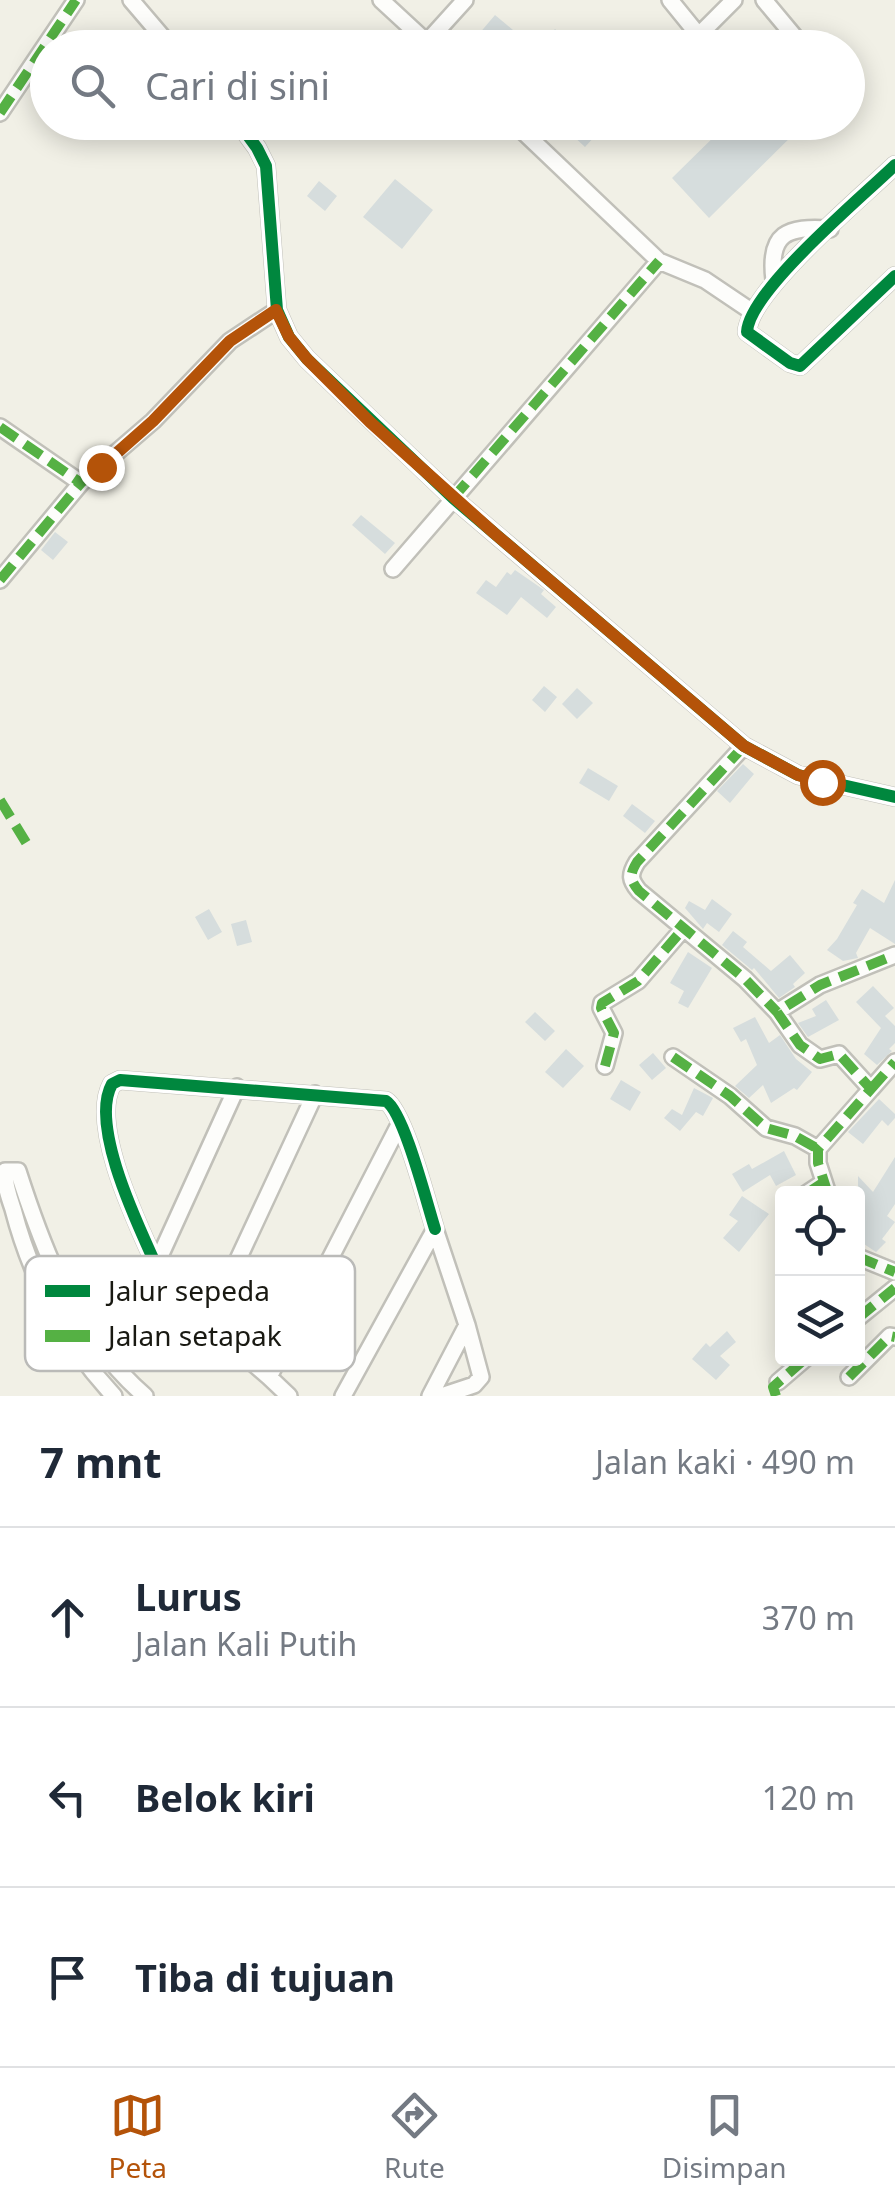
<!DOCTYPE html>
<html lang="id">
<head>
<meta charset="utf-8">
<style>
	:root { --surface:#fff; --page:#f6f6f7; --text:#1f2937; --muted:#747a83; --line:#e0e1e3; --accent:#b45309 }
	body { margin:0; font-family:"Noto Sans",sans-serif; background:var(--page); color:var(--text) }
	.controls { position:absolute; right:30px; bottom:30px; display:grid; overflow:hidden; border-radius:10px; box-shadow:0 5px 25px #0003 }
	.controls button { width:90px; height:90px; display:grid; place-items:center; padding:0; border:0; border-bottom:2px solid var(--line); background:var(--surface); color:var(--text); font:50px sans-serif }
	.stop { position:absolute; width:30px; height:30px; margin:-22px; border:8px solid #b45309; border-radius:50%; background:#fff }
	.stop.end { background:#b45309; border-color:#fff; box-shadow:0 2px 10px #0008 }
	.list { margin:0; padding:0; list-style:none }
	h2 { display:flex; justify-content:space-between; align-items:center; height:130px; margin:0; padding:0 40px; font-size:42px }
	h2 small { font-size:32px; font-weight:400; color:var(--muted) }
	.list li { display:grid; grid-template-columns:65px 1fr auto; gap:30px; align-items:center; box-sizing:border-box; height:180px; padding:0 40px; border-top:2px solid var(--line) }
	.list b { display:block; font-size:38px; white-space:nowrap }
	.list p { margin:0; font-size:32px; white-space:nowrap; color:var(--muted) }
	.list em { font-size:32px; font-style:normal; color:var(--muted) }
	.icon { flex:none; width:55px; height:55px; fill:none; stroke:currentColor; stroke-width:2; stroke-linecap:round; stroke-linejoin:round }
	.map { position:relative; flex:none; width:895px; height:1396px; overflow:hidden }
	.search { position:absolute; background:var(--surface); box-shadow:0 5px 25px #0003; left:30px; right:30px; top:30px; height:110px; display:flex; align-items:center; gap:25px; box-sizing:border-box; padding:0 35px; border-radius:55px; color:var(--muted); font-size:38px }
	.sheet { height:670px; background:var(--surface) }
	nav { display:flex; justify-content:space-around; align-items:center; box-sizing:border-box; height:140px; border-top:2px solid var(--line); background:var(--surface); font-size:28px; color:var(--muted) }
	nav a { display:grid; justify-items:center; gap:5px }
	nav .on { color:var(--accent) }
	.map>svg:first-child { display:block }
</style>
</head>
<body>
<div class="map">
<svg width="895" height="1396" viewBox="0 0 895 1396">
	<rect width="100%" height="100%" fill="#f1f0e6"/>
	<!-- building -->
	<path fill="#d6dddd" d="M495,15L513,30L498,48H467Z
		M555,29L575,48H538Z
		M558,122H608L585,147Z
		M729,122H806L709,218L672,178Z
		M395,179L433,210L402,249L363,217Z
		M319,181L337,196L325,211L307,196Z
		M361,515L395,543L385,554L352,525Z
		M55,532L68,542L53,560L41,550Z
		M515,570L544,590L541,594L556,607L547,618L521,597L507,615L476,593L486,580L496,587L507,572L511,575Z
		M544,686L557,697L545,712L532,700Z
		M577,688L593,703L577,719L562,704Z
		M743,764L754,774L730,803L717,791Z
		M588,768L618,786L609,801L579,783Z
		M632,804L655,821L645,833L623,816Z
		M895,880V944L870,928L856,953L858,958L843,961L827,950L837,939L857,905L853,903L862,889L884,903Z
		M712,899L732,914L719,932L707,923L703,929L685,908L689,901L705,910Z
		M209,909L222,932L208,940L195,917Z
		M246,920L252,942L237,946L231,924Z
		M733,931L747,942L743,947L771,971L790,955L805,973L793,984L795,987L779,998L754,968L752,970L722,945Z
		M688,952L712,968L688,1008L678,1003L684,991L670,983Z
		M873,986L894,1008L885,1016L895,1026V1043L889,1049L892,1051L877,1065L864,1054L881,1028L856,1002Z
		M826,1000L839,1020L808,1037L798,1023L816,1016L812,1009Z
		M535,1012L555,1031L545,1041L525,1022Z
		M755,1017L769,1043L780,1035L796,1059L812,1072L797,1090L794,1088L771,1103L763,1085L749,1098L735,1086L757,1065L746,1039L741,1042L733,1028Z
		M566,1049L584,1066L563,1088L545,1072Z
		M653,1053L666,1068L652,1080L639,1065Z
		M621,1080L641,1092L630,1111L610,1099Z
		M694,1088L713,1098L703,1116L696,1112L680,1131L664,1118L672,1109L682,1115Z
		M879,1099L895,1114V1118L888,1126L882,1120L863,1144L848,1132Z
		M784,1151L796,1175L776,1186L770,1175L743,1192L732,1174L749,1164L752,1169Z
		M895,1157V1204L887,1216L895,1222L882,1239L886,1242L876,1252L858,1240V1176L873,1192Z
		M742,1196L769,1214L739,1252L723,1238L738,1221L729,1215Z
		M727,1331L736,1342L720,1356L730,1365L716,1380L692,1359L706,1343L710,1347Z"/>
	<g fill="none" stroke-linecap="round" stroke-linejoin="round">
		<!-- street casing -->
		<g stroke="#c1c0b9" stroke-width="20">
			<path id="street" d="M131,0L172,48
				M381,0L433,48
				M670,0L709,48
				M764,0L794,36
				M699,35L734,0
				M427,42L465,0
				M0,113L76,0
				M238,122L257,148L266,166L277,310L289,337L307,359L453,498L744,746L798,775L895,797
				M513,122L659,261L705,280L751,311
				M895,165C861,198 749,291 747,332L790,363L800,366L895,276
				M774,280C768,233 787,226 830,229
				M0,427L81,483
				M393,569L659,261
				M0,580L81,483L153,421L230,341L277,310
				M744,746L637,862C629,875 630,880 639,891L745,979L777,1012
				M673,1057L730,1096L766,1128L795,1136L818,1149
				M605,1066L614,1033L601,1008L602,1003L638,981L683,929
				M871,1089L895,1062
				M806,1194L824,1182
				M828,1194L818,1163V1149L871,1089L839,1054L820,1059L800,1045L777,1012L820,985L895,955
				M858,1257L895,1272
				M156,1265C138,1225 89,1125 112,1084L120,1080L386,1101C404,1112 427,1204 435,1229
				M164,1294L208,1324L315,1094
				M858,1318L895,1288
				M208,1324L269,1377L400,1123
				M90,1347L164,1294L156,1265L237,1087
				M269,1377L289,1396
				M849,1377L890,1336L895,1337
				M778,1382L806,1358
				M114,1396C65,1344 31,1278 13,1209C9,1197 4,1183 5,1171H18C45,1255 76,1336 145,1396
				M343,1396L435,1229L467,1325L430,1396
				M441,1396L474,1385L481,1377L467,1325"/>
		</g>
		<!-- street -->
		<use href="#street" stroke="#fdfdfb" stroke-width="15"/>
		<!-- quiet -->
		<path stroke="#55b144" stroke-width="10" stroke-dasharray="20 10" stroke-linecap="butt" d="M0,113L76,0
			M0,427L81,483
			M453,498L659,261
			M0,580L81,483L153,421L230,341L277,310
			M744,746L637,862C629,875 630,880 639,891L745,979L777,1012
			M0,800L30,849
			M673,1057L730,1096L766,1128L795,1136L818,1149
			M605,1066L614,1033L601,1008L602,1003L638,981L683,929
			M871,1089L895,1062
			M806,1194L824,1182
			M828,1194L818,1163V1149L871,1089L839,1054L820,1059L800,1045L777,1012L820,985L895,955
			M858,1257L895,1272
			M858,1318L895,1288
			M849,1377L890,1336L895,1337
			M776,1396L773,1387L806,1358"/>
		<!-- cycleway casing -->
		<g stroke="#fff" stroke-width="19">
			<path id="cycleway" d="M238,122L257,148L266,166L277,310L289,337L307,359L453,498L744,746L798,775L895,797
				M895,165C861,198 749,291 747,332L790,363L800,366L895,276
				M156,1265C138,1225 89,1125 112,1084L120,1080L386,1101C404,1112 427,1204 435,1229"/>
		</g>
		<!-- cycleway -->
		<use href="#cycleway" stroke="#00873e" stroke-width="12"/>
	</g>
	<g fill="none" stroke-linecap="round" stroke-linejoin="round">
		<!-- route -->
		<path stroke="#b45309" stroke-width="12" d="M101,467L153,421L230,341L276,310L289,337L307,359L370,422L494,533L744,746L798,775L822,782"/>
	</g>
	<!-- legend -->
	<rect x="25" y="1256" width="330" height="115" rx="15" fill="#fff" stroke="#babab8" stroke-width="2.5"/>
	<rect x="45" y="1285" width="45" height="12" fill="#00873e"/>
	<rect x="45" y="1330" width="45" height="12" fill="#55b144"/>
	<g font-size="28" fill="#191912">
		<text x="108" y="1301">Jalur sepeda</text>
		<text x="108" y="1346">Jalan setapak</text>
	</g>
</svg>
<div class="controls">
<button><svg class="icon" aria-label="locate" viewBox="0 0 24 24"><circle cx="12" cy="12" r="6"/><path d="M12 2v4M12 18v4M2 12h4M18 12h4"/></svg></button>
<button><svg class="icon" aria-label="layers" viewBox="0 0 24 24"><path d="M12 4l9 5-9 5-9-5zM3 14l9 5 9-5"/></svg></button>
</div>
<div class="stop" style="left:822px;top:782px"></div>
<div class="stop end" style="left:101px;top:467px"></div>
<div class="search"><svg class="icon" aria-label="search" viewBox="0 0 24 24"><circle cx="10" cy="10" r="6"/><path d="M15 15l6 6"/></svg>Cari di sini</div>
</div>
<section class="sheet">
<h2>7 mnt<small>Jalan kaki · 490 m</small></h2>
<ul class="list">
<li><svg class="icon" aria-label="ahead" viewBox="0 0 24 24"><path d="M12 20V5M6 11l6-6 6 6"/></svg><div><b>Lurus</b><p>Jalan Kali Putih</p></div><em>370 m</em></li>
<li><svg class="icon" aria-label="left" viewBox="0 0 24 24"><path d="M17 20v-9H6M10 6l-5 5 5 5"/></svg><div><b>Belok kiri</b></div><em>120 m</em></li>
<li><svg class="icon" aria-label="arrive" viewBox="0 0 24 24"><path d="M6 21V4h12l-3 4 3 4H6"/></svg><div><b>Tiba di tujuan</b></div></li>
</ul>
</section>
<nav>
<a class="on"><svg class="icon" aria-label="map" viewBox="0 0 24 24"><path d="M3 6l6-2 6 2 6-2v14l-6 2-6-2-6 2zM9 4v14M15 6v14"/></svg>Peta</a>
<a><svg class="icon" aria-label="directions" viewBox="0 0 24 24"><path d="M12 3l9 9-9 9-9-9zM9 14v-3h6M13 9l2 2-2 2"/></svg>Rute</a>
<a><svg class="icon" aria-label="saved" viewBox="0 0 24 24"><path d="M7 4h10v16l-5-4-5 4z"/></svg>Disimpan</a>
</nav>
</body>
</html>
